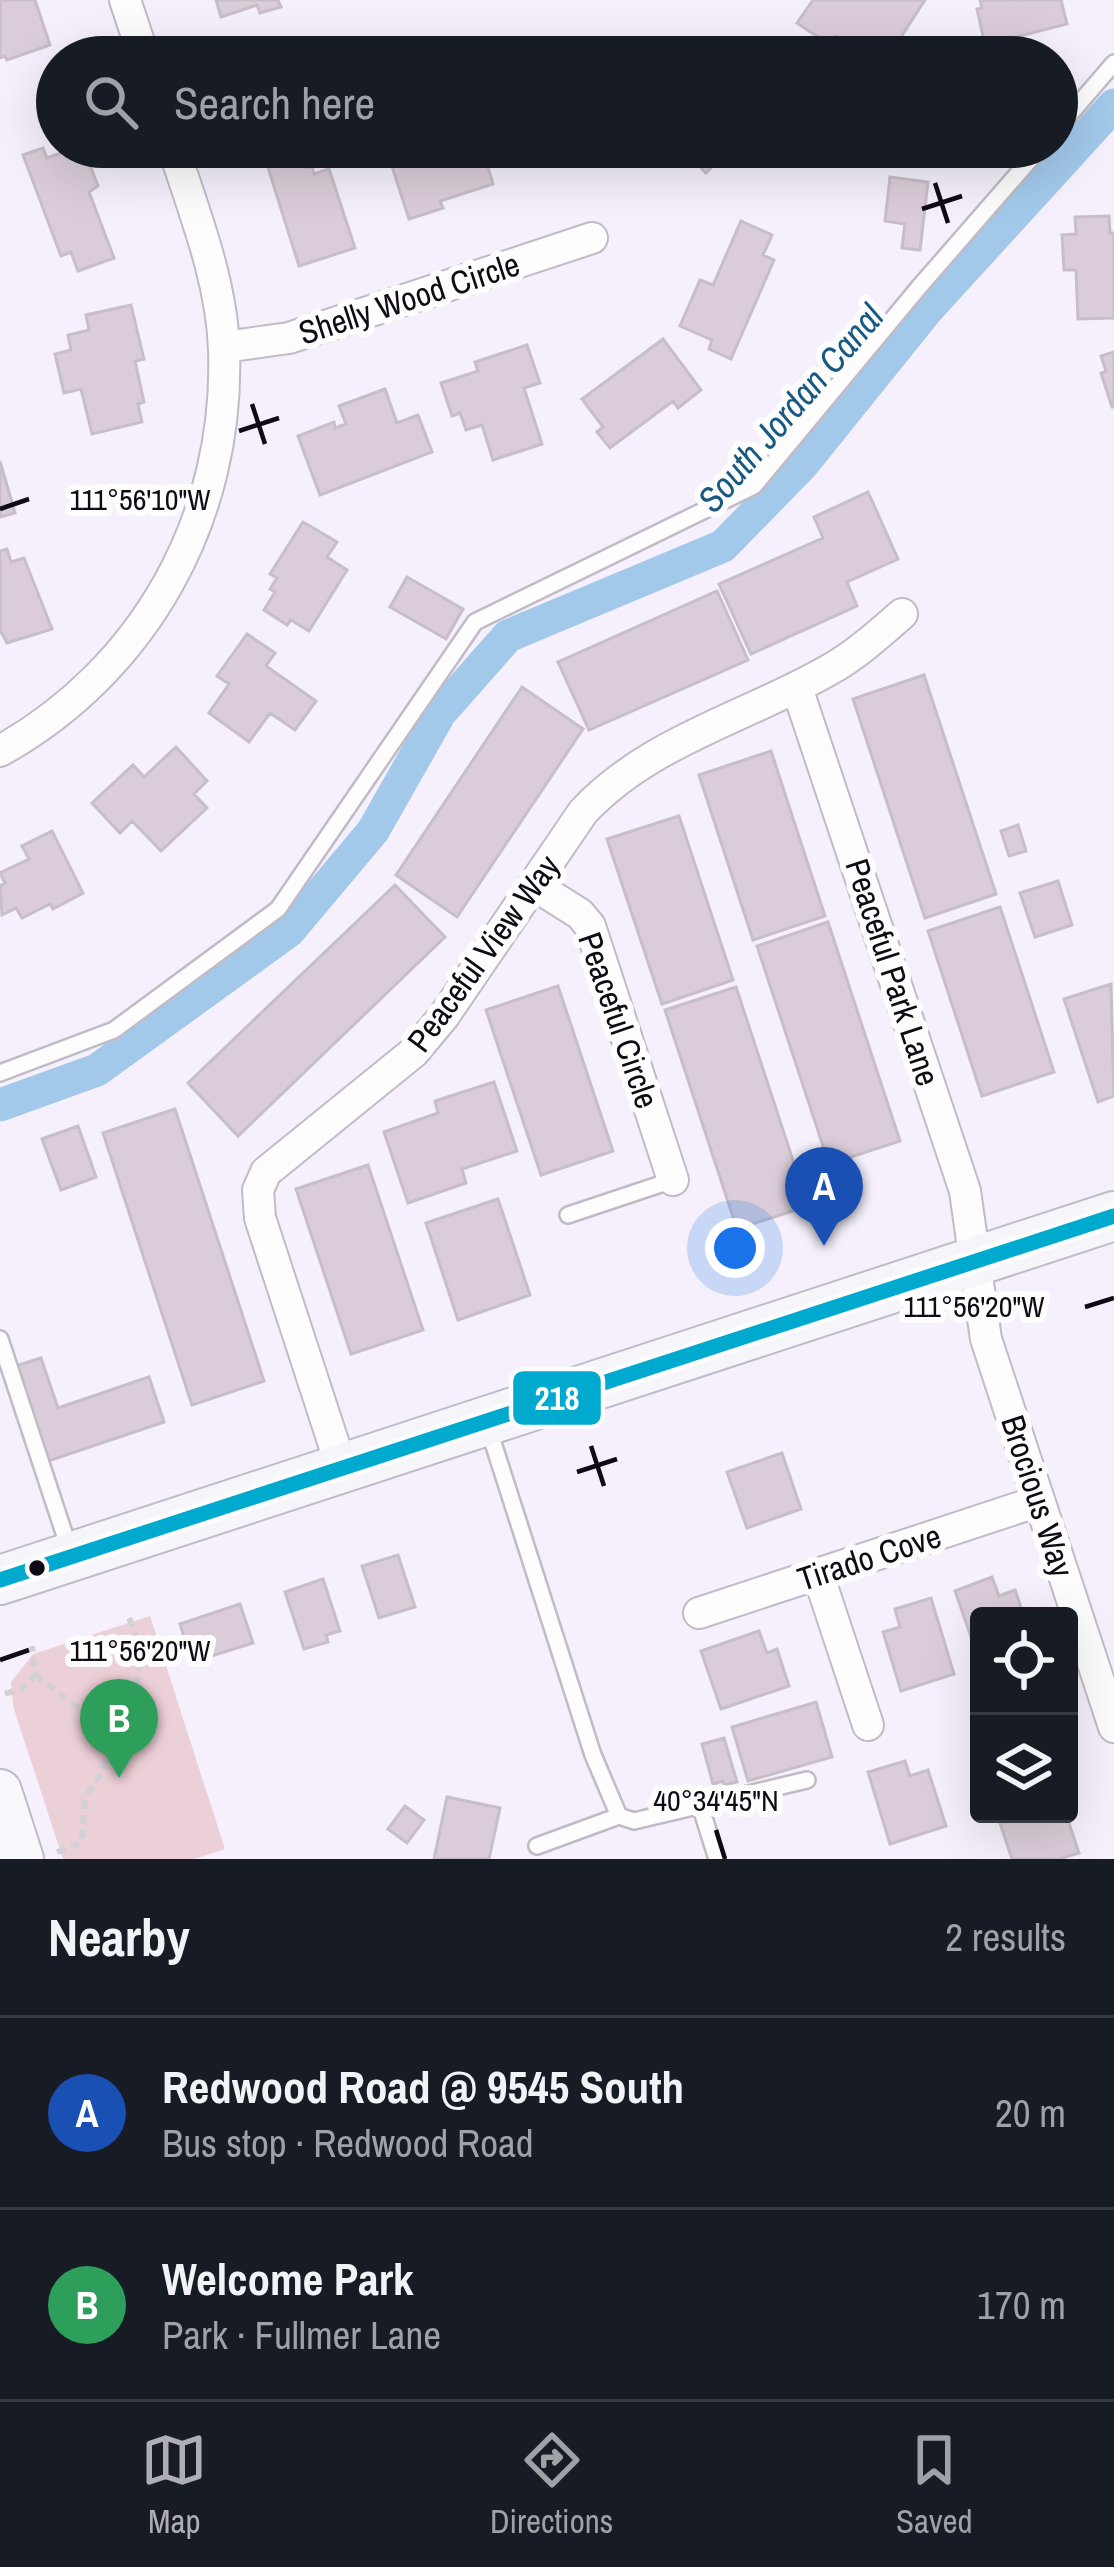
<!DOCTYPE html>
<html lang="en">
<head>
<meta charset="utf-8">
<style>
	:root { --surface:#171b24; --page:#242831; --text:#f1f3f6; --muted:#9ea1a6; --line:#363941; --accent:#b0aeb5 }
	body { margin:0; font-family:"Archivo Narrow",sans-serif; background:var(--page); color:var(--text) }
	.controls { position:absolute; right:36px; bottom:36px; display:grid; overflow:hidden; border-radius:12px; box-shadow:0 12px 48px #0002 }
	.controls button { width:108px; height:108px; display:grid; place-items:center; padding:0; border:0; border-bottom:3px solid var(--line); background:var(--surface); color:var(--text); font:60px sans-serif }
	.you { position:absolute; left:735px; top:1248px; width:42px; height:42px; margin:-30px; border:9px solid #fff; border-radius:50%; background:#1a73e8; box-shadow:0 0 0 18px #1a73e833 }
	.badge { display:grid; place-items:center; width:78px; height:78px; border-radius:50%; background:var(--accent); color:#fff; font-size:39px; font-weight:700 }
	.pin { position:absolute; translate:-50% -99px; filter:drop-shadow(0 3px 6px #0008) }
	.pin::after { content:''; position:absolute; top:63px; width:42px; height:36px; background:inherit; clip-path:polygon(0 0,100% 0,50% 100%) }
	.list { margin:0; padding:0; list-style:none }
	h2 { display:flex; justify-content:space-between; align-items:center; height:156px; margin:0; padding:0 48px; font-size:51px }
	h2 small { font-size:39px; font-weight:400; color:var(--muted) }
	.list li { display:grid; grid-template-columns:78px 1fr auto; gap:36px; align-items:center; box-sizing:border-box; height:192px; padding:0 48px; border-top:3px solid var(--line) }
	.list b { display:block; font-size:45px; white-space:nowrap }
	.list p { margin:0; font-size:39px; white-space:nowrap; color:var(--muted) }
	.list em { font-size:39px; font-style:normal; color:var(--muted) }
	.icon { flex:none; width:66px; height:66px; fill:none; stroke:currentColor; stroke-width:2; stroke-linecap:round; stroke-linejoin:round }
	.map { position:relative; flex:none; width:1114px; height:1859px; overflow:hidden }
	.search { position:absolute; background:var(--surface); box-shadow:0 12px 48px #0002; left:36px; right:36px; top:36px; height:132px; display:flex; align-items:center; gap:30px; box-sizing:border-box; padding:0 42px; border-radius:66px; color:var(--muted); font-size:45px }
	.sheet { height:540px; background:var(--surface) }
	nav { display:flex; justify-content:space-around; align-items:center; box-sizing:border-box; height:168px; border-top:3px solid var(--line); background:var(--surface); font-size:33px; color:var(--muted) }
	nav a { display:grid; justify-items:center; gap:6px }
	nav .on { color:var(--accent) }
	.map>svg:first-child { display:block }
</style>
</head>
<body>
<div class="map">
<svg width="1114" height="1859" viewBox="0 0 1114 1859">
	<rect width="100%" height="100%" fill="#f5f0fb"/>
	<!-- green -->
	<path fill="#ecd0d8" d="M150,1616L225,1849L194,1859H63L13,1706L11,1682L33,1654Z"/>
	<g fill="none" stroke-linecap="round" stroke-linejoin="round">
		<!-- canal -->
		<path stroke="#a2c9ea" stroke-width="33" d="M0,1105L97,1070L289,931L373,831L440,713L508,636L723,546L803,464L927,310L1114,105"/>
	</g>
	<!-- building -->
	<path fill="#dacdd9" stroke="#c7bec8" stroke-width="3" d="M0,0H35L50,45L7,60L5,56L0,58Z
		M216,0H278L281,7L260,13L257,5L221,17Z
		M813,0H925L901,37L928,55L867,57L836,36L830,45L797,23Z
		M980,0H1061L1067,24L985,45L977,9L982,8Z
		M77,147H83L98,186L89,192L114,258L78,271L71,252L61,256L23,155L43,148L47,158Z
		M419,147H482L493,184L440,201L443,208L409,219L389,157Z
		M681,147H725L728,150L706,173Z
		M300,150L306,168L312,166L314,174L329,169L355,248L299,266L266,161Z
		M890,177L928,182L920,250L902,248L905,224L885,221Z
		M1109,216L1110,233H1114V318L1078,319L1076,270H1064L1062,235L1076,234L1075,217Z
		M741,221L772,235L763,255L774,260L731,359L709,349L712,340L680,326L700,280L713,285Z
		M131,305L144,359L135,361L144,402L138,404L142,422L92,434L81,389L64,393L55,354L71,350L68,335L89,330L86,315Z
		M663,339L701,390L678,408L673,401L610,448L597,432L603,427L582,399Z
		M527,345L540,383L524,388L542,444L493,460L482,425L466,430L460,413L452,416L441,383L478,371L475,362Z
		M1114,352V407H1112L1101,373L1106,371L1101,356Z
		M385,389L397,423L418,415L432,452L320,495L298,436L334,422L335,428L346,424L339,406Z
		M0,461L15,513L0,517Z
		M868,492L898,559L847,582L857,606L751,654L719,584L823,538L814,517Z
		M303,522L337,542L327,557L347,570L309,631L291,620L287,625L264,610L275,592L270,589L277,578L270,574Z
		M7,549L11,562L24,558L52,629L7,643L0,630V551Z
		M407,577L463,609L446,639L390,607Z
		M717,591L748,660L589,730L558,662Z
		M247,634L275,653L266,666L316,701L295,730L270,713L249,742L209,713L229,684L217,676Z
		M924,675L996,894L925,918L853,699Z
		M522,687L583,729L457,917L396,875Z
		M176,747L207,781L194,794L207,808L161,851L132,821L120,833L92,803L133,765L144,777Z
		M771,751L825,916L753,940L699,775Z
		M679,816L733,980L662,1004L607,839Z
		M1018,825L1026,851L1009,856L1001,831Z
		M52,831L83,893L53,909L50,904L22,918L16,908L2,915L0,886L5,883L0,873L29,859L22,846Z
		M1058,881L1072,925L1035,937L1020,893Z
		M395,885L445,937L238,1136L188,1083Z
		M1000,907L1054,1072L982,1096L928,931Z
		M828,922L900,1141L829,1164L757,946Z
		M1111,984L1114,1096L1098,1102L1064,999Z
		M558,986L613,1151L541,1175L486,1010Z
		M736,987L808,1206L737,1229L665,1010Z
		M494,1082L517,1151L462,1169L466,1183L408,1203L384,1132L438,1113L435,1101Z
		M175,1109L264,1381L192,1405L103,1133Z
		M78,1126L96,1177L61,1190L42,1139Z
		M368,1165L423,1330L351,1354L296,1189Z
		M498,1199L530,1295L458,1320L426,1223Z
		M41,1358L58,1408L149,1377L164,1422L48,1461L16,1366Z
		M782,1453L801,1509L747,1528L727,1472Z
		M398,1555L415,1607L379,1618L362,1566Z
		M992,1577L999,1596L1015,1590L1024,1616H979V1660L955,1591Z
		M323,1579L340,1631L326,1635L328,1642L304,1649L285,1592Z
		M931,1598L954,1674L901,1691L883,1632L900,1627L895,1609Z
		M240,1604L253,1643L192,1662L180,1624Z
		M759,1631L767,1653L777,1649L789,1686L721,1709L701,1651Z
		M816,1702L832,1757L748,1781L732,1727Z
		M724,1738L737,1782L724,1785L723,1781L713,1784L702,1744Z
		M905,1761L910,1776L928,1770L946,1826L890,1844L868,1772Z
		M447,1797L500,1808L489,1859H434Z
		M405,1806L424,1820L407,1843L388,1829Z
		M997,1814H1066L1079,1853L1059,1859H1012Z"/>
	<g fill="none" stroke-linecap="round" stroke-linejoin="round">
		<!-- lane casing -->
		<g stroke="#c0bbc6" stroke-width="20">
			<path id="lane" d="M1057,129L1114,63
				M0,1073L114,1030L278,909L475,622L754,486L920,286L1041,147
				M568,1215L673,1180
				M0,1339L69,1548
				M487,1424L593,1755L619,1816L634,1821L807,1780
				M700,1805L717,1859
				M537,1846L619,1816"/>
		</g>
		<!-- street casing -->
		<g stroke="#c0bbc6" stroke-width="34">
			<path id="street" d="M125,0L144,57
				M224,347L289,338L592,238
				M797,688L965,1191L986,1339L1114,1727
				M0,751C145,670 230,517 224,350C222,281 194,212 173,147
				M534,885L580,914L590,926L673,1180
				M342,1469L260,1218L258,1190L266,1172L414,1052L444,1016L583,812C649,741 747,717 829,670C856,655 879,634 902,614
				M818,1574L868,1725
				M699,1613L1039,1501"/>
		</g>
		<!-- secondary casing -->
		<g stroke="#c0bbc6" stroke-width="46">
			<path id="secondary" d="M0,1791L22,1859"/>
		</g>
		<!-- primary casing -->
		<g stroke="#bdbcc8" stroke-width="52">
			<path id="primary" d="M0,1580L1114,1216"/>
		</g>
		<!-- path -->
		<path stroke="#d3d1d5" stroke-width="6" stroke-dasharray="9 6" stroke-linecap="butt" d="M35,1675L112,1733
			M5,1694L22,1688L35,1675L32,1646
			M57,1852L81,1843C85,1827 82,1811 87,1796C93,1782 105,1771 109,1755C112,1746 110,1738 115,1729C139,1688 148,1660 128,1615"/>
		<!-- lane -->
		<use href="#lane" stroke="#fefdfe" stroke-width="15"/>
		<!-- street -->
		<use href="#street" stroke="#fefdfe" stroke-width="30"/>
		<!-- secondary -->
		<use href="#secondary" stroke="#f9f9fd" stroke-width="42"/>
		<!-- primary -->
		<use href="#primary" stroke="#f5f5fa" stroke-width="48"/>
		<!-- bus-1 casing -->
		<g stroke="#fdfdfd" stroke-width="24">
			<path id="bus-1" d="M0,1580L1114,1216"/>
		</g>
		<!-- bus-1 -->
		<use href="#bus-1" stroke="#00a9ce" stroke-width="15"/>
	</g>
	<!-- ticks -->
	<path fill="none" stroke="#0f0a14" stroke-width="4.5" d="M935,183L948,223M922,209L962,196M252,404L265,444M239,431L279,418M0,509L29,499M1085,1307L1114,1298M591,1446L604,1486M577,1472L617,1459M0,1660L29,1650M716,1830L725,1859"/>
	<!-- markers -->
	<circle fill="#0f0a14" stroke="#fdfdfd" stroke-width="4.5" cx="37" cy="1568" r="10"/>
	<g text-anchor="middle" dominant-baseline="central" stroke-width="12" stroke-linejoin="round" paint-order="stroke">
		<!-- street labels -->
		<g font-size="33" fill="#0f0a14" stroke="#fdfdfd">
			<text transform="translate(409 298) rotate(-18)">Shelly Wood Circle</text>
			<text transform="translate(483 953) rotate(-54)">Peaceful View Way</text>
			<text transform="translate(893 972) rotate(72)">Peaceful Park Lane</text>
			<text transform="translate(619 1020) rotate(71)">Peaceful Circle</text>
			<text transform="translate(1038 1496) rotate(72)">Brocious Way</text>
			<text transform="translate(869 1557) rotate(-18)">Tirado Cove</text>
		</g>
		<!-- water labels -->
		<g font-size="36" font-style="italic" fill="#185982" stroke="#fdfdfd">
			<text transform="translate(790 408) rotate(-49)">South Jordan Canal</text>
		</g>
	</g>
	<g font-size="30" text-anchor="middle" fill="#0f0a14" stroke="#fdfdfd" stroke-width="12" stroke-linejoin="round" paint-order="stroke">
		<text x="140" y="510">111°56'10"W</text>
		<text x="974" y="1317">111°56'20"W</text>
		<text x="140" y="1661">111°56'20"W</text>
		<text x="716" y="1811">40°34'45"N</text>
	</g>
	<rect stroke="#fdfdfd" stroke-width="4.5" x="511" y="1369" width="92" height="58" rx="12" fill="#00a9ce"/>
	<g font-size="33" text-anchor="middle" font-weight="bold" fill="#fff">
		<text x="557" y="1410">218</text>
	</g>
</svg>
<div class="controls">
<button><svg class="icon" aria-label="locate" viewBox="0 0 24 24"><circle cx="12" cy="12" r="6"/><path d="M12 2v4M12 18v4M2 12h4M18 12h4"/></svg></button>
<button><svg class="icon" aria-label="layers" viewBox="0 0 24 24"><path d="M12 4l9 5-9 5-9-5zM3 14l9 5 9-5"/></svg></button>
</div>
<div class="you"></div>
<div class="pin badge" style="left:824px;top:1246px;background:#1a4fb4">A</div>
<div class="pin badge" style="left:119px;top:1778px;background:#2e9e5b">B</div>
<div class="search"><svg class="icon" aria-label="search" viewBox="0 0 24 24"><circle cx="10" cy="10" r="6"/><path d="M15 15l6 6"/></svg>Search here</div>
</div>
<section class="sheet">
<h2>Nearby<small>2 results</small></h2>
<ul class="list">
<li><span class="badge" style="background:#1a4fb4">A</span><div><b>Redwood Road @ 9545 South</b><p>Bus stop · Redwood Road</p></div><em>20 m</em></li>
<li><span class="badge" style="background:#2e9e5b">B</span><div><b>Welcome Park</b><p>Park · Fullmer Lane</p></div><em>170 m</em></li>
</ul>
</section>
<nav>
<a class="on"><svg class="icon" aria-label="map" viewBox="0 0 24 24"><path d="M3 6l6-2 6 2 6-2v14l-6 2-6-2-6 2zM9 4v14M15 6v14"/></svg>Map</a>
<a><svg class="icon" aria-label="directions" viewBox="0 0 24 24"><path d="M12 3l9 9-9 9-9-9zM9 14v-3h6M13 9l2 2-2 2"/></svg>Directions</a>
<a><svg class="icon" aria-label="saved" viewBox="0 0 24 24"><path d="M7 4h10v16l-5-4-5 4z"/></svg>Saved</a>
</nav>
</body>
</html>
